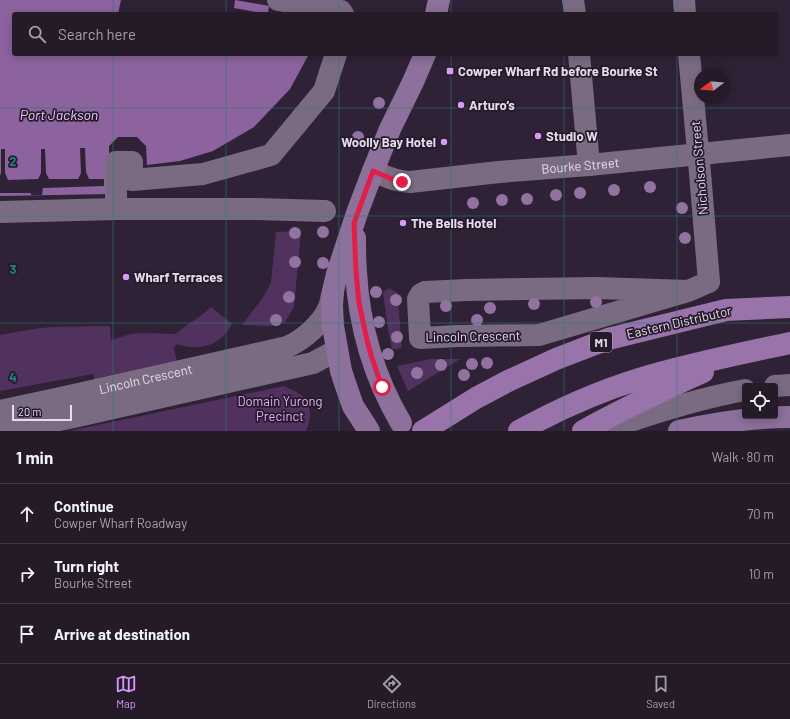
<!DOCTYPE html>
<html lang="en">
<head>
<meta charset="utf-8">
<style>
	:root { --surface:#241a28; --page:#2c2330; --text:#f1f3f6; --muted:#a3a1a8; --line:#413845; --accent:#d99af7 }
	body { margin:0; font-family:Barlow,sans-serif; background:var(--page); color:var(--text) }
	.controls { position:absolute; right:12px; bottom:12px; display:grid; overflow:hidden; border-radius:4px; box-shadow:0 2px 10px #0003 }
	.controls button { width:36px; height:36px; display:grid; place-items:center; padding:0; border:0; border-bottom:1px solid var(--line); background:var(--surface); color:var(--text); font:20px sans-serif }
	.compass { position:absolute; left:694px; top:68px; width:36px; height:36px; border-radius:50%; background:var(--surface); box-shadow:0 2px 10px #0003; rotate:254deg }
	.scale { position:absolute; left:12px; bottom:10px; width:60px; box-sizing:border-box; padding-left:4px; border:2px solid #e5dde9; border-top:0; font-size:11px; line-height:14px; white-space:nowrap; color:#e5dde9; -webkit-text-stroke:3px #26192c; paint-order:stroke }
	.stop { position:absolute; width:12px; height:12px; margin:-9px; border:3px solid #e11d48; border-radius:50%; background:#fff }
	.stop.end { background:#e11d48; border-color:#fff; box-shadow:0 1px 4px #0008 }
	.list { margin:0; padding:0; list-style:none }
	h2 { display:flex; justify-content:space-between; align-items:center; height:52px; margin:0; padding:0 16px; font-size:17px }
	h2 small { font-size:13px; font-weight:400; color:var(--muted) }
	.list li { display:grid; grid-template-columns:26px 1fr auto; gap:12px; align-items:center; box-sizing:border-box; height:60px; padding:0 16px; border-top:1px solid var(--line) }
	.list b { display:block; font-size:15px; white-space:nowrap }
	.list p { margin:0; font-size:13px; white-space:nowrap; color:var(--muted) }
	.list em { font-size:13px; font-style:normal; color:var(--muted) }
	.icon { flex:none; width:22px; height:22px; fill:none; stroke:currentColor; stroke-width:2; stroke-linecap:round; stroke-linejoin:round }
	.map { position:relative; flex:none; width:790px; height:431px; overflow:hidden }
	.search { position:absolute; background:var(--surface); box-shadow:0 2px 10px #0003; left:12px; right:12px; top:12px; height:44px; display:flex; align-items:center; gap:10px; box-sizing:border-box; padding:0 14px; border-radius:4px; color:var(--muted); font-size:15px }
	.sheet { height:232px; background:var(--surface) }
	nav { display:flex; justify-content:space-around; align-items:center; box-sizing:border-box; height:56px; border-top:1px solid var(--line); background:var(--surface); font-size:11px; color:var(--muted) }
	nav a { display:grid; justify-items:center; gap:2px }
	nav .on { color:var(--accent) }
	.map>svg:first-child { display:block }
</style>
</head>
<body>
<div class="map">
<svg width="790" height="431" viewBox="0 0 790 431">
	<rect width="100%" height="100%" fill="#302236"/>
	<!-- green -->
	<path fill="#51325f" d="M301,231L294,307L285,322L269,326L242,325L264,296L271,283L276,232Z
		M389,288L398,293L399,314L402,347L397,349H392L388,329L383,292Z
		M211,307L232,324C229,328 227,332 224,335C212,349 193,349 176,344L174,348L177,363L95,383L93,374L0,391V335L40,328L53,327L110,326L111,340L131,334L141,333L176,334C188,322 200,319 211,307Z
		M431,359H460L408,391L397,366Z
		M284,386C290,389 297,392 301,395C313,405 311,419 306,431H69Z"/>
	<!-- water -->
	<path fill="#8c639f" d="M0,0H121L118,14H14V54H309L290,89L254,127L213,151L180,161L147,165L146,146L137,137H118L109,146V194L0,196Z
		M235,0L269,6L268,14L234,8Z"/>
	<!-- pier -->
	<path fill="#302236" d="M80,148H85L86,172L89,179H104V186L43,188L42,195H31V193H0V176L1,173V149H5V173L8,180L38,179L41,173V149H45L46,173L49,179H78L81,173Z"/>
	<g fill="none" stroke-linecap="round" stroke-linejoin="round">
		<!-- minor -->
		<g stroke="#7b6b82" stroke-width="22">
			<path d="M278,0L341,11L343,14"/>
			<path d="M573,0L575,14"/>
			<path d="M684,0L685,14"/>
			<path d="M579,54L589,165"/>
			<path id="s1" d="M373,171C385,176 396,182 410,182L499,172L589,165L790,145"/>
			<path d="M116,209V162H132V180L203,174L271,155L324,91L336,54"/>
			<path d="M0,212L116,209H256L325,211"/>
			<path d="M688,291L539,335L458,336L420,338L418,299L421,294L425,292L467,290L597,288L688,291L709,282L700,173L689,54"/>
			<path d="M775,386L790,385"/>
			<path id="s2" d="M0,411L65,397L287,347C303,340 322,324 329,307C331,302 331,297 333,292"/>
			<path d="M3,431L69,418L313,363L337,350"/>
			<path d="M602,431C649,414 696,399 745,390"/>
		</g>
		<!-- major -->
		<path stroke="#8d709b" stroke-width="22" d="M436,14L439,0
			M355,238C355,249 355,260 356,272C359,325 374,377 401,423
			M369,431L353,406L346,386L341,371L333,326L332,306L333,291L337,274L357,213L373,171L390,129L413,82L425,54
			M679,431C715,423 752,417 790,417"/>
		<!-- highway -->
		<path stroke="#9974ab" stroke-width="22" d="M423,431L476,398L508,381L556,359L608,339L726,310L790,307
			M519,431C557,410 597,392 639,379C688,364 739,354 790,343
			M583,431C622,409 663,390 703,372"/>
	</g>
	<!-- trees -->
	<g fill="#9272a1">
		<circle cx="379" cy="103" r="6"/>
		<circle cx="358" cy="137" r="6"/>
		<circle cx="650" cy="187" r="6"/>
		<circle cx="614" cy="190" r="6"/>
		<circle cx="580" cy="193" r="6"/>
		<circle cx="556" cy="195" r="6"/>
		<circle cx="527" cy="199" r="6"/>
		<circle cx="502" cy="200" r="6"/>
		<circle cx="473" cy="203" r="6"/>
		<circle cx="682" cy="208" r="6"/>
		<circle cx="323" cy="232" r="6"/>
		<circle cx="295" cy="233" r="6"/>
		<circle cx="685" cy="238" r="6"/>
		<circle cx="295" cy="262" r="6"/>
		<circle cx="323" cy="263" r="6"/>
		<circle cx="376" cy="292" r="6"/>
		<circle cx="289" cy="297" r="6"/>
		<circle cx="396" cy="300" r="6"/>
		<circle cx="596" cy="302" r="6"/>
		<circle cx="534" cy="304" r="6"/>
		<circle cx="446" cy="306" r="6"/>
		<circle cx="490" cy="308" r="6"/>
		<circle cx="276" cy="320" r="6"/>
		<circle cx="477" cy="320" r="6"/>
		<circle cx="379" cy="322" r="6"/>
		<circle cx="397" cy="337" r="6"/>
		<circle cx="388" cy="354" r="6"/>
		<circle cx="487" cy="363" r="6"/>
		<circle cx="472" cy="364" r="6"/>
		<circle cx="441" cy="365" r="6"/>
		<circle cx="417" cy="373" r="6"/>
		<circle cx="464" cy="375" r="6"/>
	</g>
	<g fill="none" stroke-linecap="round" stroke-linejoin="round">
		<!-- route -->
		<path stroke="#e11d48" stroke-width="5" d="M382,387L371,355L367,340L359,303L356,272L354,223L373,171L392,179L402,182"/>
	</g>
	<!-- grid -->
	<path fill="none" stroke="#24807a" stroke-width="1" stroke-opacity="0.55" d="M113,0V14M226,0V14M339,0V14M451,0V14M564,0V14M677,0V14M113,54V431M226,54V431M339,54V431M451,54V431M564,54V431M677,54V431M0,108H790M0,216H790M0,323H790"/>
	<!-- markers -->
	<g fill="#d99af7" stroke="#26192c" stroke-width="1.5">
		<rect x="446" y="67" width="8" height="8" rx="2"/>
		<circle cx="461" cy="105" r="4"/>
		<circle cx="538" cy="136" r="4"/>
		<circle cx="444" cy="142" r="4"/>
		<circle cx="403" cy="223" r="4"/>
		<circle cx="126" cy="277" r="4"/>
	</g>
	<g text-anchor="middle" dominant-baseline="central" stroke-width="3.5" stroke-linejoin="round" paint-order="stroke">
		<!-- shield labels -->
		<rect fill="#26192c" stroke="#aca2b0" stroke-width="1" x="590" y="332" width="22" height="20" rx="3"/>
		<g font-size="12" font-weight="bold" fill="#e5dde9">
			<text x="601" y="342">M1</text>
		</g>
		<!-- poi labels -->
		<g font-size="13" font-weight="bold" fill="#e5dde9" stroke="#26192c" text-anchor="start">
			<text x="458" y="71">Cowper Wharf Rd before Bourke St</text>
			<text x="469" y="105">Arturo’s</text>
			<text x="546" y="136">Studio W</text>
			<text x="436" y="142" text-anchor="end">Woolly Bay Hotel</text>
			<text x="411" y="223">The Bells Hotel</text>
			<text x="134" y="277">Wharf Terraces</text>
		</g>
		<!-- street labels -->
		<g font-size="13" fill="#e5dde9" stroke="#26192c">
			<text stroke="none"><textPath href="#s1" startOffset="210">Bourke Street</textPath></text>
			<text transform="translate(699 168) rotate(-95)">Nicholson Street</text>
			<text transform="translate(679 322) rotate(-13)">Eastern Distributor</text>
			<text transform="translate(473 336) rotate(-1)">Lincoln Crescent</text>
			<text stroke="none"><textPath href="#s2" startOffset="149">Lincoln Crescent</textPath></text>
		</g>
		<!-- park labels -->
		<g font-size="13" fill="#e2b4f8" stroke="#26192c">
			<text x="280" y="401">Domain Yurong<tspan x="280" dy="15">Precinct</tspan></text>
		</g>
		<!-- water labels -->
		<g font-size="14" font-style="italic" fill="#eac7fb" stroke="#26192c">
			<text x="59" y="114">Port Jackson</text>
		</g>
	</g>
	<g font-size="13" text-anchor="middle" font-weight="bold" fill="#24807a" stroke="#26192c" stroke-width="3.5" stroke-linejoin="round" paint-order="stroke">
		<text x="13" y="166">2</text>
		<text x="13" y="274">3</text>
		<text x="13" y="382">4</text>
	</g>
</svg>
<div class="controls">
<button><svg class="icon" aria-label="locate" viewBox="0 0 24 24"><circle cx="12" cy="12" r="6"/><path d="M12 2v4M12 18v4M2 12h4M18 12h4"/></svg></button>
</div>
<svg class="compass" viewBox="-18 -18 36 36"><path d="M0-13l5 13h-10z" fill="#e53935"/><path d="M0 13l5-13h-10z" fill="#a3a1a8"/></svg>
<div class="scale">20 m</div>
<div class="stop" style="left:382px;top:387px"></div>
<div class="stop end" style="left:402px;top:182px"></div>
<div class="search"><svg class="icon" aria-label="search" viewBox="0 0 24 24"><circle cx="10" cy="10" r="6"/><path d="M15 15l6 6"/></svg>Search here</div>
</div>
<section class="sheet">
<h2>1 min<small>Walk · 80 m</small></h2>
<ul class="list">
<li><svg class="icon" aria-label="ahead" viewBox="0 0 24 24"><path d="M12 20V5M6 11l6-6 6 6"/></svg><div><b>Continue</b><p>Cowper Wharf Roadway</p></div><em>70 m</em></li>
<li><svg class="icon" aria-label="right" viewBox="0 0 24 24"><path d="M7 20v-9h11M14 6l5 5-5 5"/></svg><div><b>Turn right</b><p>Bourke Street</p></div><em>10 m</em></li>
<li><svg class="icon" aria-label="arrive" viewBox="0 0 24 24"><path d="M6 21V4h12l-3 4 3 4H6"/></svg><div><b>Arrive at destination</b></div></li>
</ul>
</section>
<nav>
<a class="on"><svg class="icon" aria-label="map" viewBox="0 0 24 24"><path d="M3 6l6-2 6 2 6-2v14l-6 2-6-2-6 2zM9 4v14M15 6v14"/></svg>Map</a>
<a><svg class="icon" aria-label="directions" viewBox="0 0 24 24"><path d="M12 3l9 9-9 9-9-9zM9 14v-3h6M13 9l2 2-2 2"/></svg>Directions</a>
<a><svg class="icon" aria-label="saved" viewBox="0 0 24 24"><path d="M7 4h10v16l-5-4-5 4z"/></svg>Saved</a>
</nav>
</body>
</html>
